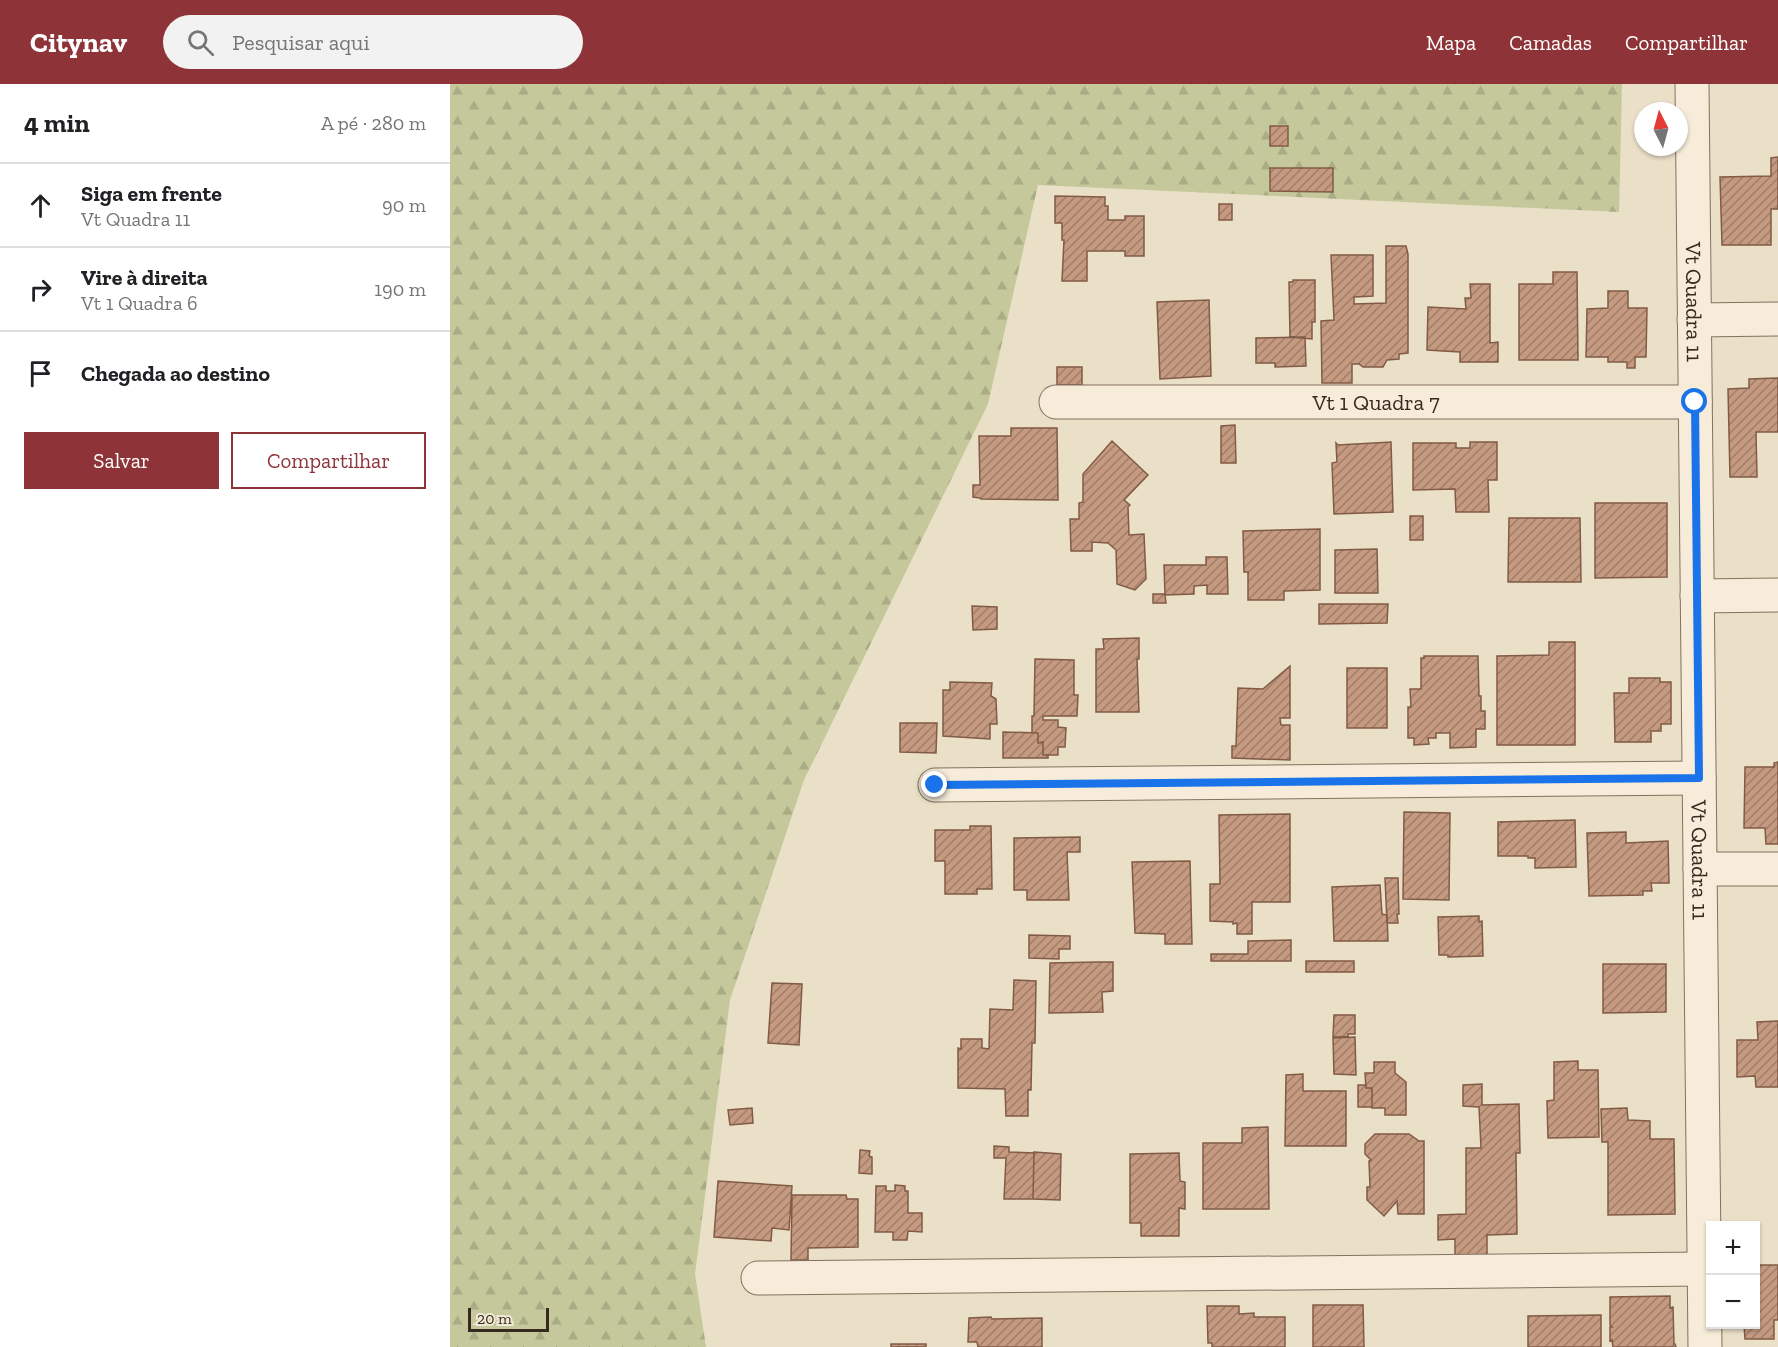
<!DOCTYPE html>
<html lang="pt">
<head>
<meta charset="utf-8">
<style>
	:root { --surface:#fff; --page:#f2f2f2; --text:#202124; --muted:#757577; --line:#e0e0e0; --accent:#8e3337 }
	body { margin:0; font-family:"Zilla Slab",serif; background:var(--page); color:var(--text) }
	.controls { position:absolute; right:18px; bottom:18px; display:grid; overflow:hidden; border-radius:0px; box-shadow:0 2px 4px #0004 }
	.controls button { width:54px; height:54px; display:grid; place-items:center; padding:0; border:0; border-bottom:2px solid var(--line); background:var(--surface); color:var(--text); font:30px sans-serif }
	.compass { position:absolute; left:1184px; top:18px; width:54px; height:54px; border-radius:50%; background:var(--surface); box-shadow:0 2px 4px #0004; rotate:354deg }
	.scale { position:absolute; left:18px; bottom:15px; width:81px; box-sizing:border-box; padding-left:6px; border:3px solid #362a20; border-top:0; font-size:16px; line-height:21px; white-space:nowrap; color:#362a20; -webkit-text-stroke:4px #f2e9d5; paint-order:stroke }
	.stop { position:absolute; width:18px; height:18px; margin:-14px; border:4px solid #1a73e8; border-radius:50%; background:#fff }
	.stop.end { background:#1a73e8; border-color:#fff; box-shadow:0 2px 6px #0008 }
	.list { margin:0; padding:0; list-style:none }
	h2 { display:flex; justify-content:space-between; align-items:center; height:78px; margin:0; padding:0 24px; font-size:26px }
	h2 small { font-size:20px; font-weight:400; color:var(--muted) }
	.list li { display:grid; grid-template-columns:39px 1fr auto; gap:18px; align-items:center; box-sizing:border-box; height:84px; padding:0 24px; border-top:2px solid var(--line) }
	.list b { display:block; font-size:22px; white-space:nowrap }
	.list p { margin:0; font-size:20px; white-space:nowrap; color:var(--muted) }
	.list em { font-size:20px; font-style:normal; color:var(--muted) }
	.actions { display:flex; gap:12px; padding:18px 24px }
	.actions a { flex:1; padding:14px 0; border:2px solid var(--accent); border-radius:0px; text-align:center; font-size:21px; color:var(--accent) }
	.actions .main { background:var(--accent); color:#fff }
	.icon { flex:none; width:33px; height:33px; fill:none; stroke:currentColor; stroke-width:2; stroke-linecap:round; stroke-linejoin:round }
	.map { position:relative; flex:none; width:1328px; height:1263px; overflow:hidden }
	header { display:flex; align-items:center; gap:36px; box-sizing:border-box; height:84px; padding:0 30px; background:var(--accent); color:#fff }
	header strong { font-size:28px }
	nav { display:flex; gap:33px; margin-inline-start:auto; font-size:21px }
	.search { width:420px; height:54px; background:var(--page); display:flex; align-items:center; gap:15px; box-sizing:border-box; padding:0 21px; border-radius:33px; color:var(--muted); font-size:22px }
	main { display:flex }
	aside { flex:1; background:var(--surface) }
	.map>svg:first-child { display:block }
</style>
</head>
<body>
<header>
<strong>Citynav</strong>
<div class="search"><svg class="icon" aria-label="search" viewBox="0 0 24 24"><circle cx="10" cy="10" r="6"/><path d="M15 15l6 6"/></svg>Pesquisar aqui</div>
<nav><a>Mapa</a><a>Camadas</a><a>Compartilhar</a></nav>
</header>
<main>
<aside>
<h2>4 min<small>A pé · 280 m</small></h2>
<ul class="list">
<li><svg class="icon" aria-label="ahead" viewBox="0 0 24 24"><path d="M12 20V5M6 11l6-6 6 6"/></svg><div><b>Siga em frente</b><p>Vt Quadra 11</p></div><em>90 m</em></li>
<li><svg class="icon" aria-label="right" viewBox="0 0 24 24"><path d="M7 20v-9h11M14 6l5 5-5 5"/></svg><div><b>Vire à direita</b><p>Vt 1 Quadra 6</p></div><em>190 m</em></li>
<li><svg class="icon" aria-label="arrive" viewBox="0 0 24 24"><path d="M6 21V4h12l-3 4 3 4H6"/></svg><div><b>Chegada ao destino</b></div></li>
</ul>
<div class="actions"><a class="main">Salvar</a><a>Compartilhar</a></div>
</aside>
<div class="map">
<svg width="1328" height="1263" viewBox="0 0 1328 1263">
	<defs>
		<pattern id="forest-firs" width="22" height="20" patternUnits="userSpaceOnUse" patternTransform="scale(1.5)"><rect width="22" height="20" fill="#c4c89b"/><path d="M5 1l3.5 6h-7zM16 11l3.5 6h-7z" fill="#a9ac85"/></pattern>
		<pattern id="building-hatch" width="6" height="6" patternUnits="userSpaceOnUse" patternTransform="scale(1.5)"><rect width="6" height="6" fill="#c59a80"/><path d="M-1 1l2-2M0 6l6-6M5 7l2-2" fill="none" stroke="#a17e68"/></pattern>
	</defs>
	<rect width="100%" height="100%" fill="#eadfc7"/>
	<!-- forest -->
	<path fill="url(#forest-firs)" d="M0,0H1172L1169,128L588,101L538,320L354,696L280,916L245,1190L256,1263H0Z"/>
	<!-- building -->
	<path fill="url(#building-hatch)" stroke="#815b46" stroke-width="1.5" d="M820,42H838V62H820Z
		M1328,73V125H1321V161H1272L1270,93L1321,92V74Z
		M820,84H883V108L820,107Z
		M605,112L655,113V122H658V136H675V132H694V172H675V167H637V197H612L614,156H612V139H605Z
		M769,120H782V136H769Z
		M936,162H956L958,170V269L949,270V275L937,276L933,283H913L909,280H902V299H872L871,237L884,236L881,171H923V212L904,213V220L936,219Z
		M1103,188H1127L1128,276H1069V200H1103Z
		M843,196H865V238H862V255L840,253L839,198H843Z
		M1020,200H1040V259L1048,258V278H1010V268L977,266L978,223L1016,225L1015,214H1021Z
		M1158,207H1178V224H1197L1196,273H1185V284H1177V278H1158V273H1136L1137,225L1158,224Z
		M759,216L761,292L710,295L707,218Z
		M855,253L856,282L825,283V279H806V254Z
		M607,283H632V301H607Z
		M1328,294V348H1306L1307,393H1280L1278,305L1299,304V295Z
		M785,341L786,379H771V342Z
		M561,344H607L608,416L531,415L530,414L523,413V401H530L529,352H561Z
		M662,357L698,391L674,416L680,421L678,423L679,451L694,450L696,495L685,506L667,500L666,466L658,459L642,458V467H621L620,435H629V419L633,418V390Z
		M941,358L943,428L884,430L882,379L887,378L886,359L888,361Z
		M1020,358H1047V396H1038L1039,428H1006L1005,405L963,406V359H1006V364H1020Z
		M1145,419H1217V493L1145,494Z
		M960,432H973V456H960Z
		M1059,434H1130L1131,498H1058Z
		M870,445V506L834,507V516H798V488H794L793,447Z
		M927,465L928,509H885V466Z
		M756,473H777L778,510H757V501L744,502V510L715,511L716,519H703V510H715L714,481H756Z
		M869,520H938L937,539L869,540Z
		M522,522L547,523V545L523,546Z
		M689,554V575H687L689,628H646V565H654L653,555Z
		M1099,558H1125V661H1047V572L1099,571Z
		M974,572H1028L1029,612H1031V627H1035V645H1026V663L1000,664V649H986V654H978L979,660L964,661V654H958V623H961L960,605H971V574H974Z
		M585,575L624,576V611H628L627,632H593V636H608V643L616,644L615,663H608V671H593V658L588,659V649H582V632H584Z
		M840,582V634H830L831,641H840V676L782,674V662H786L788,604L813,605Z
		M897,584H937V644H897Z
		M1179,594H1210V598H1221V640H1211V647H1201V658H1165L1164,609H1179Z
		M500,598L542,599L541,612L546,615L547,640H540V655L493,652V606H500Z
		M450,639H487L486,669L450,668Z
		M553,648L588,649V659L593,658V671H598V674H553Z
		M1328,678V760H1316L1315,744H1294L1295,683H1324V679Z
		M954,728L1000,729L999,816L953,815Z
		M840,730V818H802V850H787V839L783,840V838L760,837V800H770L769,731Z
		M1125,736L1126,783L1085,784V774H1078V772H1048V738Z
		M520,742H541L542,805H527V810H495V777H485V746H520Z
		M1176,748V759L1218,757L1219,799H1201L1202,807H1193V811L1139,812L1137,749Z
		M630,753V768H617L619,816H577V806H564V754Z
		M740,777L742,860H715V850L685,849L682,778Z
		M935,794H948L949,830H947L948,839H937Z
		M930,801L932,830L937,831L938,857H884L882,803Z
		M1029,832V838L1032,837L1033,872L998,873V871H989L988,833Z
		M579,851L620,852V865H609V875L579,874Z
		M841,856V877H761V870H798V857Z
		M856,877H904V888H856Z
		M647,878H663V907L652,908L653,928L599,929L600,879Z
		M1153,880H1216V928L1153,929Z
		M564,896L586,897L585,959H582L581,1006H578V1032H556L555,1005L508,1004V964L511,965V955H532V964L539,965L540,925L563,926Z
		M322,899L352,900L349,961L318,959Z
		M884,931H905V950H898V953H883Z
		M1328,937V1003H1306L1305,992L1287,993V956H1308L1307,938Z
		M905,953L906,991L884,990L883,954Z
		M1128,977V986H1148L1149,1053L1098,1054L1097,1017L1104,1016V978Z
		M924,978H945V989L956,998V1031H935V1024H922V1004H916L915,989H924Z
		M853,990V1007H896V1062H835L836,991Z
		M1032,1000V1021L1069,1020L1070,1069H1066L1067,1150L1037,1151V1171H1005V1155L988,1156V1131L1016,1130V1064H1031L1029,1023L1013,1022V1001Z
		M908,1001H916V1004H922V1023H908Z
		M302,1024L303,1039L280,1041L278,1026Z
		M1177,1024L1178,1036L1200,1037V1055H1224L1225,1130L1158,1131V1058H1152L1151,1025Z
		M818,1043L819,1125H753V1059H792V1044Z
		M925,1050H959L969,1057H974V1130H948L947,1117L934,1132L917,1116V1103H920L919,1077L921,1076L915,1070V1060Z
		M544,1062L559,1063V1068L584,1069L583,1115H554L556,1074H544Z
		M410,1066L420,1067L419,1072L422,1073V1090L409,1089Z
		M584,1068L611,1070L610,1116L583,1115Z
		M729,1069L730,1097L735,1098V1125L729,1124V1152H691V1139H680V1070Z
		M268,1097L342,1102L339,1146L322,1144L321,1157L264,1153Z
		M445,1101L455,1102V1107H458V1129H472V1148L458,1147L457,1156H443V1148H425L426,1102H436V1107H445Z
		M342,1111H396L397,1115H408V1163L358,1164V1176H341Z
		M1306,1181H1328V1236H1324V1255H1295L1294,1240H1306Z
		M1220,1212V1224L1223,1223L1224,1260H1225L1226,1263H1163L1162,1256L1160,1257V1243H1162L1160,1241V1213Z
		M863,1221H913L914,1263H863Z
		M757,1222H789V1230L804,1229V1233H835V1263H762V1259H758Z
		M1151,1231V1263H1078V1232Z
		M541,1233L542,1235L592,1234V1263H528L527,1258H518L519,1234Z
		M441,1260H476V1263H441Z"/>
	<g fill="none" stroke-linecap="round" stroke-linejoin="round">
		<!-- minor casing -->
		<g stroke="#84715e" stroke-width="35">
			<g id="minor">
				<path id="s1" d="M1242,0L1255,1263"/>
				<path d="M1244,236L1328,235"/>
				<path id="s2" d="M606,318H1245"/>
				<path d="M1247,512L1328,511"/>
				<path d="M485,701L1249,694"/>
				<path d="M1250,785H1328"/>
				<path d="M308,1194L1254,1185"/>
			</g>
		</g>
		<!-- minor -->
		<use href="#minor" stroke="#f6ecd9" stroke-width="33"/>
	</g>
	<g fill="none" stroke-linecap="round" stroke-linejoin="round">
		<!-- route -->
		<path stroke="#1a73e8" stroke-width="8" d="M485,701L1249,694L1245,318"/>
	</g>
	<g text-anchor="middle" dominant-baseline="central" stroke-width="4.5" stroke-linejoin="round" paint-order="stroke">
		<!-- street labels -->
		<g font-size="22" fill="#362a20" stroke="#f2e9d5">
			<text stroke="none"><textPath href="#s1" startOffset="218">Vt Quadra 11</textPath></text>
			<text stroke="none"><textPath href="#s2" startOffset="320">Vt 1 Quadra 7</textPath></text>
			<text stroke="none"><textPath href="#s1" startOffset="776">Vt Quadra 11</textPath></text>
		</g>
	</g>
</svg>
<div class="controls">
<button>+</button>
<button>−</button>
</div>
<svg class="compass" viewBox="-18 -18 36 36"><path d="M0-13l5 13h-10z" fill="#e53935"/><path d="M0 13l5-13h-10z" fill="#757577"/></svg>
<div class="scale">20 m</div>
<div class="stop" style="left:1245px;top:318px"></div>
<div class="stop end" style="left:485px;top:701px"></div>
</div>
</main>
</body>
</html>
